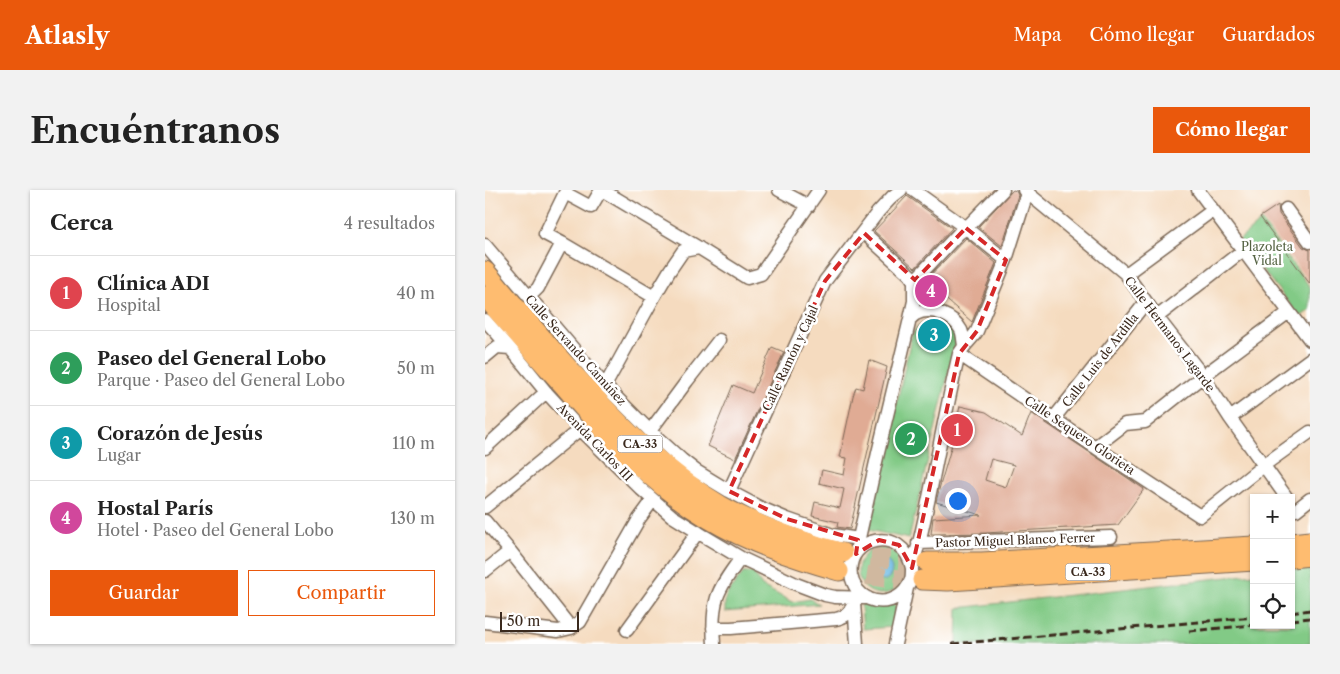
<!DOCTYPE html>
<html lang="es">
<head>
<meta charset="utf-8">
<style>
	:root { --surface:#fff; --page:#f2f2f2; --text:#222; --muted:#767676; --line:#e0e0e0; --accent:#ea580c }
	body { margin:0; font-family:"Libre Caslon Text",serif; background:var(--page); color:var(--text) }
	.controls { position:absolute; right:15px; bottom:15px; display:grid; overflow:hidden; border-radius:0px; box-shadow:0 1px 4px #0004 }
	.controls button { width:45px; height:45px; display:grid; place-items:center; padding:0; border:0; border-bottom:1px solid var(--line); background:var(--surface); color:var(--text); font:25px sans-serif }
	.scale { position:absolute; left:15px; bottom:12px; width:79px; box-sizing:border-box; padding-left:5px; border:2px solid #3b2a1e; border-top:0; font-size:14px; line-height:18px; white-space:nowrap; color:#3b2a1e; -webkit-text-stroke:4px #fff; paint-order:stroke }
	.you { position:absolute; left:472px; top:310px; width:18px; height:18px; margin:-12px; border:4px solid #fff; border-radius:50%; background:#1a73e8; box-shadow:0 0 0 8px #1a73e833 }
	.badge { display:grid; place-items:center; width:32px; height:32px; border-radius:50%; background:var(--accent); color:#fff; font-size:16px; font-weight:700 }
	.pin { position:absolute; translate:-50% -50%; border:2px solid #fff; box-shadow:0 1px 5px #0006 }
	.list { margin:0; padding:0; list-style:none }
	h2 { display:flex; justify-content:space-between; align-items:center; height:65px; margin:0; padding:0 20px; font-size:21px }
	h2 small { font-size:16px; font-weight:400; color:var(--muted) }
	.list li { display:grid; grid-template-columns:32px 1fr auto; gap:15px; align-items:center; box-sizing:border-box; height:75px; padding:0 20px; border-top:1px solid var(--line) }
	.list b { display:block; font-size:19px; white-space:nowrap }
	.list p { margin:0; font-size:16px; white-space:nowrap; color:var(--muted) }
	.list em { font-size:16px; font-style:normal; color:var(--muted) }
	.actions { display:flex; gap:10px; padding:15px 20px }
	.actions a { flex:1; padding:11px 0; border:1px solid var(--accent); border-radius:0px; text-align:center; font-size:18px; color:var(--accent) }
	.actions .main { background:var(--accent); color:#fff }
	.icon { flex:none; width:28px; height:28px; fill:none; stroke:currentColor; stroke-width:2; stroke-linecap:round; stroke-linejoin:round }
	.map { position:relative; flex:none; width:825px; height:454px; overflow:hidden; border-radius:0px }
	header { display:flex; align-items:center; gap:30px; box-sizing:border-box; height:70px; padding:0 25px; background:var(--accent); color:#fff }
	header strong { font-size:24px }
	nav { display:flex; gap:28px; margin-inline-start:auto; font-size:18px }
	.intro { display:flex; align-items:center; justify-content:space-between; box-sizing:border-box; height:120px; padding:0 30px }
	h1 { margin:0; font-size:35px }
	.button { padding:12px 22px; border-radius:0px; background:var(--accent); color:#fff; font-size:18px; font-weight:700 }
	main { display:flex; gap:30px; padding:0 30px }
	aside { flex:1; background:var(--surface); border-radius:0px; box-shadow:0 1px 4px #0004 }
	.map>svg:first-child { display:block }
</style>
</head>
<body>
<header>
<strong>Atlasly</strong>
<nav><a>Mapa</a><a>Cómo llegar</a><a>Guardados</a></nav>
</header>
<div class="intro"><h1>Encuéntranos</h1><a class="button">Cómo llegar</a></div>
<main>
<aside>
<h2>Cerca<small>4 resultados</small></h2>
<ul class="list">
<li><span class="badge" style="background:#e0444e">1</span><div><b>Clínica ADI</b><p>Hospital</p></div><em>40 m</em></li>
<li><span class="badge" style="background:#2e9e5b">2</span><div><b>Paseo del General Lobo</b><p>Parque · Paseo del General Lobo</p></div><em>50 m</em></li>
<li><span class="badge" style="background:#0f9aa8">3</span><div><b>Corazón de Jesús</b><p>Lugar</p></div><em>110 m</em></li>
<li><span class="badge" style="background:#d1479c">4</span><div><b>Hostal París</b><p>Hotel · Paseo del General Lobo</p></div><em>130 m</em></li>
</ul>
<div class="actions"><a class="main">Guardar</a><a>Compartir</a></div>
</aside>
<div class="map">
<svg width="825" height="454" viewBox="0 0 825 454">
	<rect width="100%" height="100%" fill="#fff"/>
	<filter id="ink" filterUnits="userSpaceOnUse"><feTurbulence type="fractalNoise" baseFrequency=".02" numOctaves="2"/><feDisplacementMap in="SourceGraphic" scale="10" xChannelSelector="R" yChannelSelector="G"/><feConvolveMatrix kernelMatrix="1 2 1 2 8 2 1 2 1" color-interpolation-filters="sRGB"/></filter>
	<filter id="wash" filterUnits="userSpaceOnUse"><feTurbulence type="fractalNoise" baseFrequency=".0096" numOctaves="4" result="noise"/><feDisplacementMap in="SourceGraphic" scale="20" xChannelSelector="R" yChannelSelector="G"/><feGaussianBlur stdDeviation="1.12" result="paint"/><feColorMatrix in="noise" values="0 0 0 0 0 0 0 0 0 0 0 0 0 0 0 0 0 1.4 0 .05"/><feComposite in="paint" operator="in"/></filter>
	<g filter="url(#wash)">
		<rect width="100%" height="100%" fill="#f5dbbf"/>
		<!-- green -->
		<path fill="#82ca86" stroke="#5e7a52" d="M776,31L825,97V120L815,127L754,50Z
			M448,132C461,133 465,137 472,147L424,349L384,340L427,144C433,136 438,133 448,132Z
			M373 381a23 23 0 1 1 46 0a23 23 0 1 1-46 0Z
			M825,378V454H472L473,418L769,384V435H806V380Z
			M268,382L277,396L307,412L325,409L334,414L240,422V409L243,403L258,383Z
			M377,414H409L411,416L408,437L378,439L376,417Z"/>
		<!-- water -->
		<path fill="#69b9e4" stroke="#527281" d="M385 380a11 11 0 1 1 22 0a11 11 0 1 1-22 0Z"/>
		<g id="blocks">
			<!-- building -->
			<path fill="#e0ab94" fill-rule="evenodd" d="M528,0L531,1L533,5L517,56L493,37Z
				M422,6L467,38L430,78L389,41Z
				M793,15L794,24L818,57L825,60V94L775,27Z
				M481,48L511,73L487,132L440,91Z
				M287,157L299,162L250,269L223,256L248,195L267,203Z
				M384,170L402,177L365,339L352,337L353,332L327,326L330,312L355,318L359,299L334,293L337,280L359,285L362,268L355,267L368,206L371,197L378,199Z
				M475,216L501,222L537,246L546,223L659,299L633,335L500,343L446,344L448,328L496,325L451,312L455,296L466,258ZM506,269L529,275L521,297L500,290Z"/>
		</g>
	</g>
	<g filter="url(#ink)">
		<use href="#blocks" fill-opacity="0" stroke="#7c6856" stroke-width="1"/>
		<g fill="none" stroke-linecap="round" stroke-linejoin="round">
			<!-- highway-tunnel -->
			<path stroke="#d0b89f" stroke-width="19" stroke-dasharray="19 9" stroke-linecap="butt" d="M358,363L384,367L442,372
				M354,381L400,388L437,390"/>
			<!-- minor casing -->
			<g stroke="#7c6856" stroke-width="15">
				<path id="minor" d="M117,0L214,58L198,61L185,80L169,107L120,196
					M294,0L324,16
					M428,0L481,38L521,70
					M539,0L641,84L672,127L718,186L745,228L802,308
					M713,0L825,150
					M801,19L825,52
					M379,43L425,85L429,91
					M77,53L60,44L80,3L106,17L116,0
					M0,55L120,196L165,241L197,270L211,281L244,301L276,318L302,329L348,345L374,349
					M214,58L262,88L276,84L334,0
					M641,84L728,20
					M429,91L474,43L481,38L518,0
					M44,107L53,98L77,53L169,107
					M672,127L757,61
					M425,129C427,127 429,125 431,124C446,116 469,126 476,140C478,144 478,151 479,155
					M0,130L25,158L61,202L95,239L156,299L187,326L219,346L256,368L311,394L340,405L350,407L383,408
					M474,164L610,257L715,326L779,275L825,242
					M0,167L12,157L25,158
					M569,228L661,112
					M745,228L825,169
					M165,241L202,191L234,150
					M610,257L640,234L660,232L718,186L804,122
					M0,258L61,202
					M244,301L340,91L393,22L407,7L416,0
					M0,317L95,239
					M811,320L825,309
					M0,331L25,361L86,438
					M433,353L626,347
					M372,357L393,263L425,129L429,111V91
					M427,378C418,334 360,347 366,385C368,396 374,404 384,409C398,415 415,410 423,396C427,390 427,385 427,378C428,370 432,361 434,353C449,290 459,226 474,164C479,155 487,149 492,141L521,70L543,0
					M0,381L25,361
					M369,413L372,454
					M0,432L73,441L86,438L95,432L154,329L168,310
					M228,438H246L351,429C361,427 364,423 369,414
					M142,440L213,342
					M229,454C226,412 231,401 256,368
					M410,454L422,398"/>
			</g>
			<!-- highway casing -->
			<g stroke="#7c6856" stroke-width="21">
				<path id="highway" d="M0,81C34,121 68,162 104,201C143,244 185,285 235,315C274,337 315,351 358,363
					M0,106C26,137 53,167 80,197C123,247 168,295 224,329C264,353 309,368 354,381
					M806,353L825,351
					M806,368L825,366
					M442,372H497L769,356
					M437,390L463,391L495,389L769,371"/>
			</g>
			<!-- minor -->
			<use href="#minor" stroke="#fff" stroke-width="12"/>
			<!-- highway -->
			<use href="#highway" stroke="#febc70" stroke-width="19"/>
			<!-- rail -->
			<path stroke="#3b2a1e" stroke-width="3" stroke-dasharray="8 4" stroke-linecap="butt" d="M806,423L825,420
				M806,430L825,428
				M704,441L769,435
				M467,454L769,427"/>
		</g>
	</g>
	<!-- marked area -->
	<path fill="none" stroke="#d62828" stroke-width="4" stroke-dasharray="10 6" stroke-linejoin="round" d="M481,38L521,70L492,141L474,164L427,378L414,355L394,350L371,364L373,350L302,329L244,301L340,91L379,43L430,90Z"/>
	<g text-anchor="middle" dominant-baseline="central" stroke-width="5" stroke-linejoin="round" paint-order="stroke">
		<!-- shield labels -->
		<g fill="#fff" stroke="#766a62" stroke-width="1">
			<rect x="132.5" y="245.5" width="45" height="17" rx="4"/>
			<rect x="580.5" y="373.5" width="45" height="17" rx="4"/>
		</g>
		<g font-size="11" font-weight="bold" fill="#3b2a1e">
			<text x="155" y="254">CA-33</text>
			<text x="603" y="382">CA-33</text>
		</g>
		<!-- park labels -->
		<g font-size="12" fill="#546242" stroke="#fff">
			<text x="782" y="56">Plazoleta<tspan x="782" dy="14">Vidal</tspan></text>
		</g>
		<!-- street labels -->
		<g font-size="12" fill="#3b2a1e" stroke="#fff">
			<text transform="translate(685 144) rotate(53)">Calle Hermanos Lagarde</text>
			<text transform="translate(91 160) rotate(48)">Calle Servando Camúñez</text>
			<text transform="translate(305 168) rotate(-65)">Calle Ramón y Cajal</text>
			<text transform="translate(615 170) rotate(-52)">Calle Luis de Ardilla</text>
			<text transform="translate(595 245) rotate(34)">Calle Sequero Glorieta</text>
			<text transform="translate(110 252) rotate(46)">Avenida Carlos III</text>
			<text transform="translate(530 350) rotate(-2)">Pastor Miguel Blanco Ferrer</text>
		</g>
	</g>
</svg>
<div class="controls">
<button>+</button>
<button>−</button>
<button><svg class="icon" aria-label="locate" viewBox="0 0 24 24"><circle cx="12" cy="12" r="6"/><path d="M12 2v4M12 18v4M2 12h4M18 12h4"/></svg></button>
</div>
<div class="scale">50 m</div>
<div class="you"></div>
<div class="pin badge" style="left:472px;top:240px;background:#e0444e">1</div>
<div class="pin badge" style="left:426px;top:249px;background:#2e9e5b">2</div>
<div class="pin badge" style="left:449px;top:145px;background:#0f9aa8">3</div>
<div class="pin badge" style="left:446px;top:101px;background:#d1479c">4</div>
</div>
</main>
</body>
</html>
